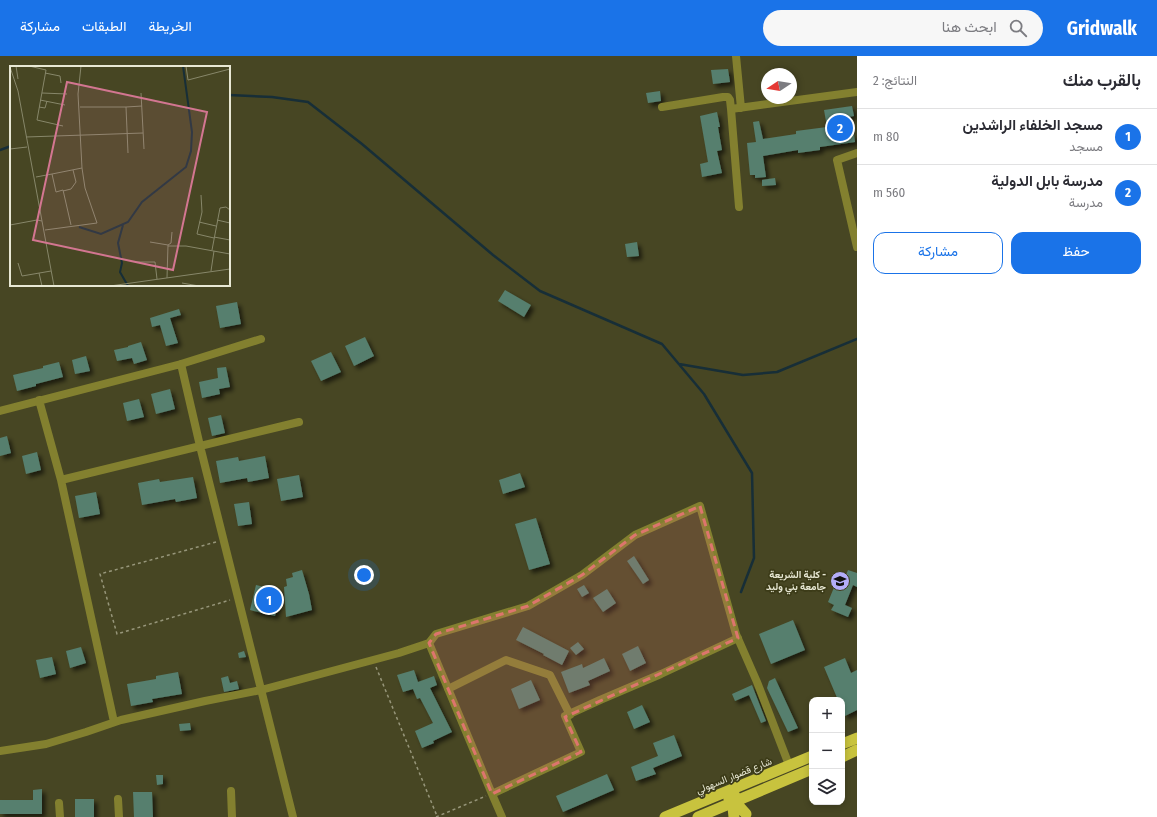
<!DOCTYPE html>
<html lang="ar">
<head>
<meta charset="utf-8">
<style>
	:root { --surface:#fff; --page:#f7f7f7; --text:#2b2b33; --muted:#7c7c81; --line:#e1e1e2; --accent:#1a73e8 }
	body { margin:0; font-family:"Fira Sans Condensed",Vazirmatn,sans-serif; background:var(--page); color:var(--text); direction:rtl }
	.controls { position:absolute; right:12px; bottom:12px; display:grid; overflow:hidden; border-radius:8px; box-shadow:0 2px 6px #0003 }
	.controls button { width:36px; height:36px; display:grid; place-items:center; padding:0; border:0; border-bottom:1px solid var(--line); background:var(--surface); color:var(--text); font:20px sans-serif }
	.compass { position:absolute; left:761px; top:12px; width:36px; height:36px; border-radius:50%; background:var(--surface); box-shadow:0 2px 6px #0003; rotate:258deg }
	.you { position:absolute; left:364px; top:519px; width:14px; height:14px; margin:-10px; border:3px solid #fff; border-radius:50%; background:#1a73e8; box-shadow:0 0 0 6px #1a73e833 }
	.badge { display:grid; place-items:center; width:26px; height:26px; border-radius:50%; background:var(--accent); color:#fff; font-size:13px; font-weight:700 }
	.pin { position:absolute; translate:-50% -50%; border:2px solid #fff; box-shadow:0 1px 4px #0006 }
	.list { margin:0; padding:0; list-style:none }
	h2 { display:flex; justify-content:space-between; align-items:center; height:52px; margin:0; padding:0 16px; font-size:17px }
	h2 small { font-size:13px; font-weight:400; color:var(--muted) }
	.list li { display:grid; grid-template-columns:26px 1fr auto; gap:12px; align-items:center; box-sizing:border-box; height:56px; padding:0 16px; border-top:1px solid var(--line) }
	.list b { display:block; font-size:15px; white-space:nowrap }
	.list p { margin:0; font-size:13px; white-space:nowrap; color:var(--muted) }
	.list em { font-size:13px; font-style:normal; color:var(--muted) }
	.actions { display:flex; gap:8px; padding:12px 16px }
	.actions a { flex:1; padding:9px 0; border:1px solid var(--accent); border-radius:12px; text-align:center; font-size:14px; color:var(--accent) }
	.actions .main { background:var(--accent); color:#fff }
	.icon { flex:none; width:22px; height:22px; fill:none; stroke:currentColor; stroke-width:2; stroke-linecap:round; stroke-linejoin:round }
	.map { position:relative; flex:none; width:857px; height:761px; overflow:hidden; direction:ltr }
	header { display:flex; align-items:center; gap:24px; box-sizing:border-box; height:56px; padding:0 20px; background:var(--accent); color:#fff }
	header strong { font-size:19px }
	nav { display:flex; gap:22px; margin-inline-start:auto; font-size:14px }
	.search { width:280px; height:36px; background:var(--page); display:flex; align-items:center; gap:10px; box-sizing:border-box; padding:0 14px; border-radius:22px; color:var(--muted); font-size:15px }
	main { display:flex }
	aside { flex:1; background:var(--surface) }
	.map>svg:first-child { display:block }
</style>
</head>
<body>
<header>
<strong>Gridwalk</strong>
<div class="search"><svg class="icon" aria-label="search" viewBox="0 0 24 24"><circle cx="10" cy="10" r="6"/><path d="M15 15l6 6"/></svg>ابحث هنا</div>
<nav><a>الخريطة</a><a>الطبقات</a><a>مشاركة</a></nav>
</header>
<main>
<aside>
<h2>بالقرب منك<small>النتائج: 2</small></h2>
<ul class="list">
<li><span class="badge">1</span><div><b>مسجد الخلفاء الراشدين</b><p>مسجد</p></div><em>80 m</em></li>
<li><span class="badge">2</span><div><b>مدرسة بابل الدولية</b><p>مدرسة</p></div><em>560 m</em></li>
</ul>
<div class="actions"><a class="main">حفظ</a><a>مشاركة</a></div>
</aside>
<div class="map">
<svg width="857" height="761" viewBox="0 0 857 761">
	<defs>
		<filter id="shadow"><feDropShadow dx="3.5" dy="3.5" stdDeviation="2" flood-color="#0009"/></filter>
	</defs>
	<rect width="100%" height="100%" fill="#474623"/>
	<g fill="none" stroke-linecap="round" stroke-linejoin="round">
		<!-- stream -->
		<path stroke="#172e37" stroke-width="2.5" d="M229,39L272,41L308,46L362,88L493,199L540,235L662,288L704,338L752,417L754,502L741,536
			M0,94L11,90
			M679,308L743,319L777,316L857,283"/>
	</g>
	<!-- building -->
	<path fill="#567f6e" filter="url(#shadow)" d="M728,13L730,26L713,28L711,14Z
		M660,35L661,45L648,47L646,37Z
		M852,50L854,60L844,62L847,79L854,78L855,86L820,91V94L798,97V94L763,100L766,121L755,122V119H750L747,87L756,86L753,66L759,65L763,83L796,78V75L827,71L824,54Z
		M717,56L720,71H718L722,94L717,95L722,117L702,121L700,108L708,106L700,60Z
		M775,122L776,129L762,130V124Z
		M637,186L639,200L627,201L625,188Z
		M505,234L531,249L524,261L498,245Z
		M237,246L241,268L220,272L216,250Z
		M179,253L181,259L170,262L178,287L166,290L160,269L152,271L150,262Z
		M365,281L374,300L354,310L345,290Z
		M141,286L147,304L134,308L132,302L117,305L114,294L128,291V290Z
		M331,296L341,316L321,325L311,305Z
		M86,300L90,315L75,318L72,304Z
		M59,306L63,321L36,328V330L17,335L13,319L43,312V310Z
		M226,311L230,331L219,333L220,338L202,342L199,326L218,322L217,312Z
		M170,333L175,353L156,358L151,338Z
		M139,343L144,361L127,365L123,347Z
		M221,359L225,377L212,380L208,362Z
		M7,380L11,397L0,400V382Z
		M37,396L41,414L26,418L22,400Z
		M265,400L269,422L248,426L247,422L220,427L216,405L238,401L239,405Z
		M520,417L525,431L503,438L499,424Z
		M299,419L303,441L281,445L277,423Z
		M193,421L197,442L176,446L175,443L142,449L138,427L159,423L160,426Z
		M96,436L100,458L79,462L75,440Z
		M249,446L252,468L238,470L234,448Z
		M536,462L550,508L529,514L515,468Z
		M634,500L649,524L643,528L627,505Z
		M302,514L309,538L312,554L286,561L284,531L287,530L286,523L293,521L292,517Z
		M848,514L857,517V531L853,529L845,549L852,552L848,561L831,554L834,549L828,546L835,529L832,528L838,515L846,519Z
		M256,529L281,535L275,560L250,554Z
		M584,529L589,537L582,541L577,533Z
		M607,533L616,547L603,556L593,542Z
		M793,564L805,594L771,608L759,578Z
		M523,571L569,595L562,609L543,599L544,598L516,584Z
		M578,586L584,593L576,599L570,592Z
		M638,590L646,607L630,615L622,598Z
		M81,591L86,607L70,612L66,595Z
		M244,595L246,601L239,602L238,597Z
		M52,601L56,618L40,622L36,604Z
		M604,602L610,615L588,625L590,629L569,637L561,616L582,608L583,612Z
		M845,602L851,617L857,614V654L845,660L842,653V644H838L824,611Z
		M414,614L418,626L434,620L437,629L430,632L452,676L433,685L434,687L422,692L415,675L433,667L420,642L417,643L413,633L403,636L397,619Z
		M178,616L182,638L152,643L153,646L131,650L127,628L156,623V620Z
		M228,620L230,627L237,625L239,633L224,636L221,622Z
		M775,622L798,672L788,676L767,632L769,625Z
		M531,624L540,644L519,653L511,633Z
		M752,629L766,665L761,667L749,639L735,645L732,638Z
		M642,649L650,666L634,673L627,656Z
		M190,667L191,674L180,675L179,668Z
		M674,679L682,700L653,712L656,718L636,725L631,711L658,700L653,687Z
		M607,718L614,734L563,756L556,740Z
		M156,719H163V728L157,729Z
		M42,733V758H0V744H33V734Z
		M133,736H152L153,761H134Z
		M75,743H94V761H75Z"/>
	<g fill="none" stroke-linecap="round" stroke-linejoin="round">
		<!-- path -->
		<path stroke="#97967a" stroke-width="1.5" stroke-dasharray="3 3" stroke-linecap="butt" d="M216,486L100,518L117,578L230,544
			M376,611L437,760
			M436,761L486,740"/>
		<!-- minor -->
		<path stroke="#83802f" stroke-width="8" d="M736,0L741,52
			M662,51L723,41H728L730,44L731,53
			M857,97L837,104L857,191
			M739,151L731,53L857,36
			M181,308L200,390L293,761
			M39,344L61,424L299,366
			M0,355L181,308L261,283
			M61,424L114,666
			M429,587L492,738
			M448,633L506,604L550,619L570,659
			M0,695L46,688L86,676L121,664L205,645L261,634L399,597L429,587L436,578L528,550L582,519L635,479L700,450L736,578L757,626L789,709
			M231,735L232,761
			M118,743L119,761
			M59,747L60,761
			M502,761L492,738L581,696L565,660L600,644L661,618L738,582"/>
		<!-- trunk -->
		<path stroke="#c8c33e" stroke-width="11" d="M842,688L857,682
			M842,701L857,694
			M729,743L737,748L746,758
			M665,761L812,700
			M698,761L812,713
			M734,761L733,751L735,740"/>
	</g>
	<!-- marked area -->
	<path fill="#dd756d" fill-opacity="0.2" stroke="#dd756d" stroke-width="3" stroke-dasharray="8 5" stroke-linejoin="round" d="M700,450L738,582L565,661L581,696L492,738L429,587L436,578L528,550L582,519L635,479Z"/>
	<!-- icons -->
	<defs>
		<g id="university-disc" transform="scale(1)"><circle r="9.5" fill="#b3adf9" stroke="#3c3b18"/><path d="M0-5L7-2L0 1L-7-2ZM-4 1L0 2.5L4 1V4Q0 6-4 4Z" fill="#111"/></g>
	</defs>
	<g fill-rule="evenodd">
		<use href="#university-disc" x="840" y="525"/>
	</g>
	<g text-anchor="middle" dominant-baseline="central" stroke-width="3.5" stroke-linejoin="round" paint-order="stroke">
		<!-- poi labels -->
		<g font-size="10" font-weight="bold" fill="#e8e8d4" stroke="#3c3b18" text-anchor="end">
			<text x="826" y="519">كلية الشريعة -<tspan x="826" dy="12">جامعة بني وليد</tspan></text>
		</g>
		<!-- street labels -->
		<g font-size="10" fill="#e8e8d4" stroke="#3c3b18">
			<text transform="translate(734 720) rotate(-22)">شارع قضوار السهولي</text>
		</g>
	</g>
	<!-- overview -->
	<g transform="translate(10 10)">
		<rect width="220" height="220" fill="#474623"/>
		<path fill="none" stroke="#172e37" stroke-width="2" d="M113,159L108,177L112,197L110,206L118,220M69,161L91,168L118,156L132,136L176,101L181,85L182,66L173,0"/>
		<path fill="none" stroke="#87876a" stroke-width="1" d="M6,0L8,13M19,0L36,4L27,54L53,60M176,0L178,14L220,3M0,1L8,25L44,220M35,7L50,10L51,17M32,27L57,28M131,27L134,83M30,34L55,39M29,41L35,42L37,35M70,41H116M16,71L133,67M0,83L17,81M118,87L116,41L132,40M42,108L72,102M26,111L42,108L46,126L53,124L61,159M53,125L61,123L66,116L63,104M191,129L192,146L187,168L204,172M207,154L220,157M189,156L206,160M0,159L27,154L32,155M35,164L87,157L75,122L72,102L68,28L71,0M204,171L220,174M140,176L158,179L157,212M158,179L161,177L162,166M158,180H176L220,188M202,184L210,142L216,141L220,144M125,196H145L147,213M8,197L12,210L41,205M201,205L204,185M29,207L32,220M172,217L189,220M100,220L220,203"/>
		<path fill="#d37691" fill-opacity="0.15" stroke="#d37691" stroke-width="2" d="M57,16L197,46L163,204L23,174Z"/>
		<rect width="220" height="220" fill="none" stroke="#e8e8d4" stroke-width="2"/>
	</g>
</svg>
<div class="controls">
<button>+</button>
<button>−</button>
<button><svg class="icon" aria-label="layers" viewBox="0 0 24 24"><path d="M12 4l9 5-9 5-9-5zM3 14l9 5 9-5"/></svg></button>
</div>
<svg class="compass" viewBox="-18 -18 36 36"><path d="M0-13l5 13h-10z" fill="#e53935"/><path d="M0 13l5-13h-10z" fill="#7c7c81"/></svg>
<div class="you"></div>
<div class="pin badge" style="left:269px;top:544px">1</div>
<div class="pin badge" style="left:840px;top:72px">2</div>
</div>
</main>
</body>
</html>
